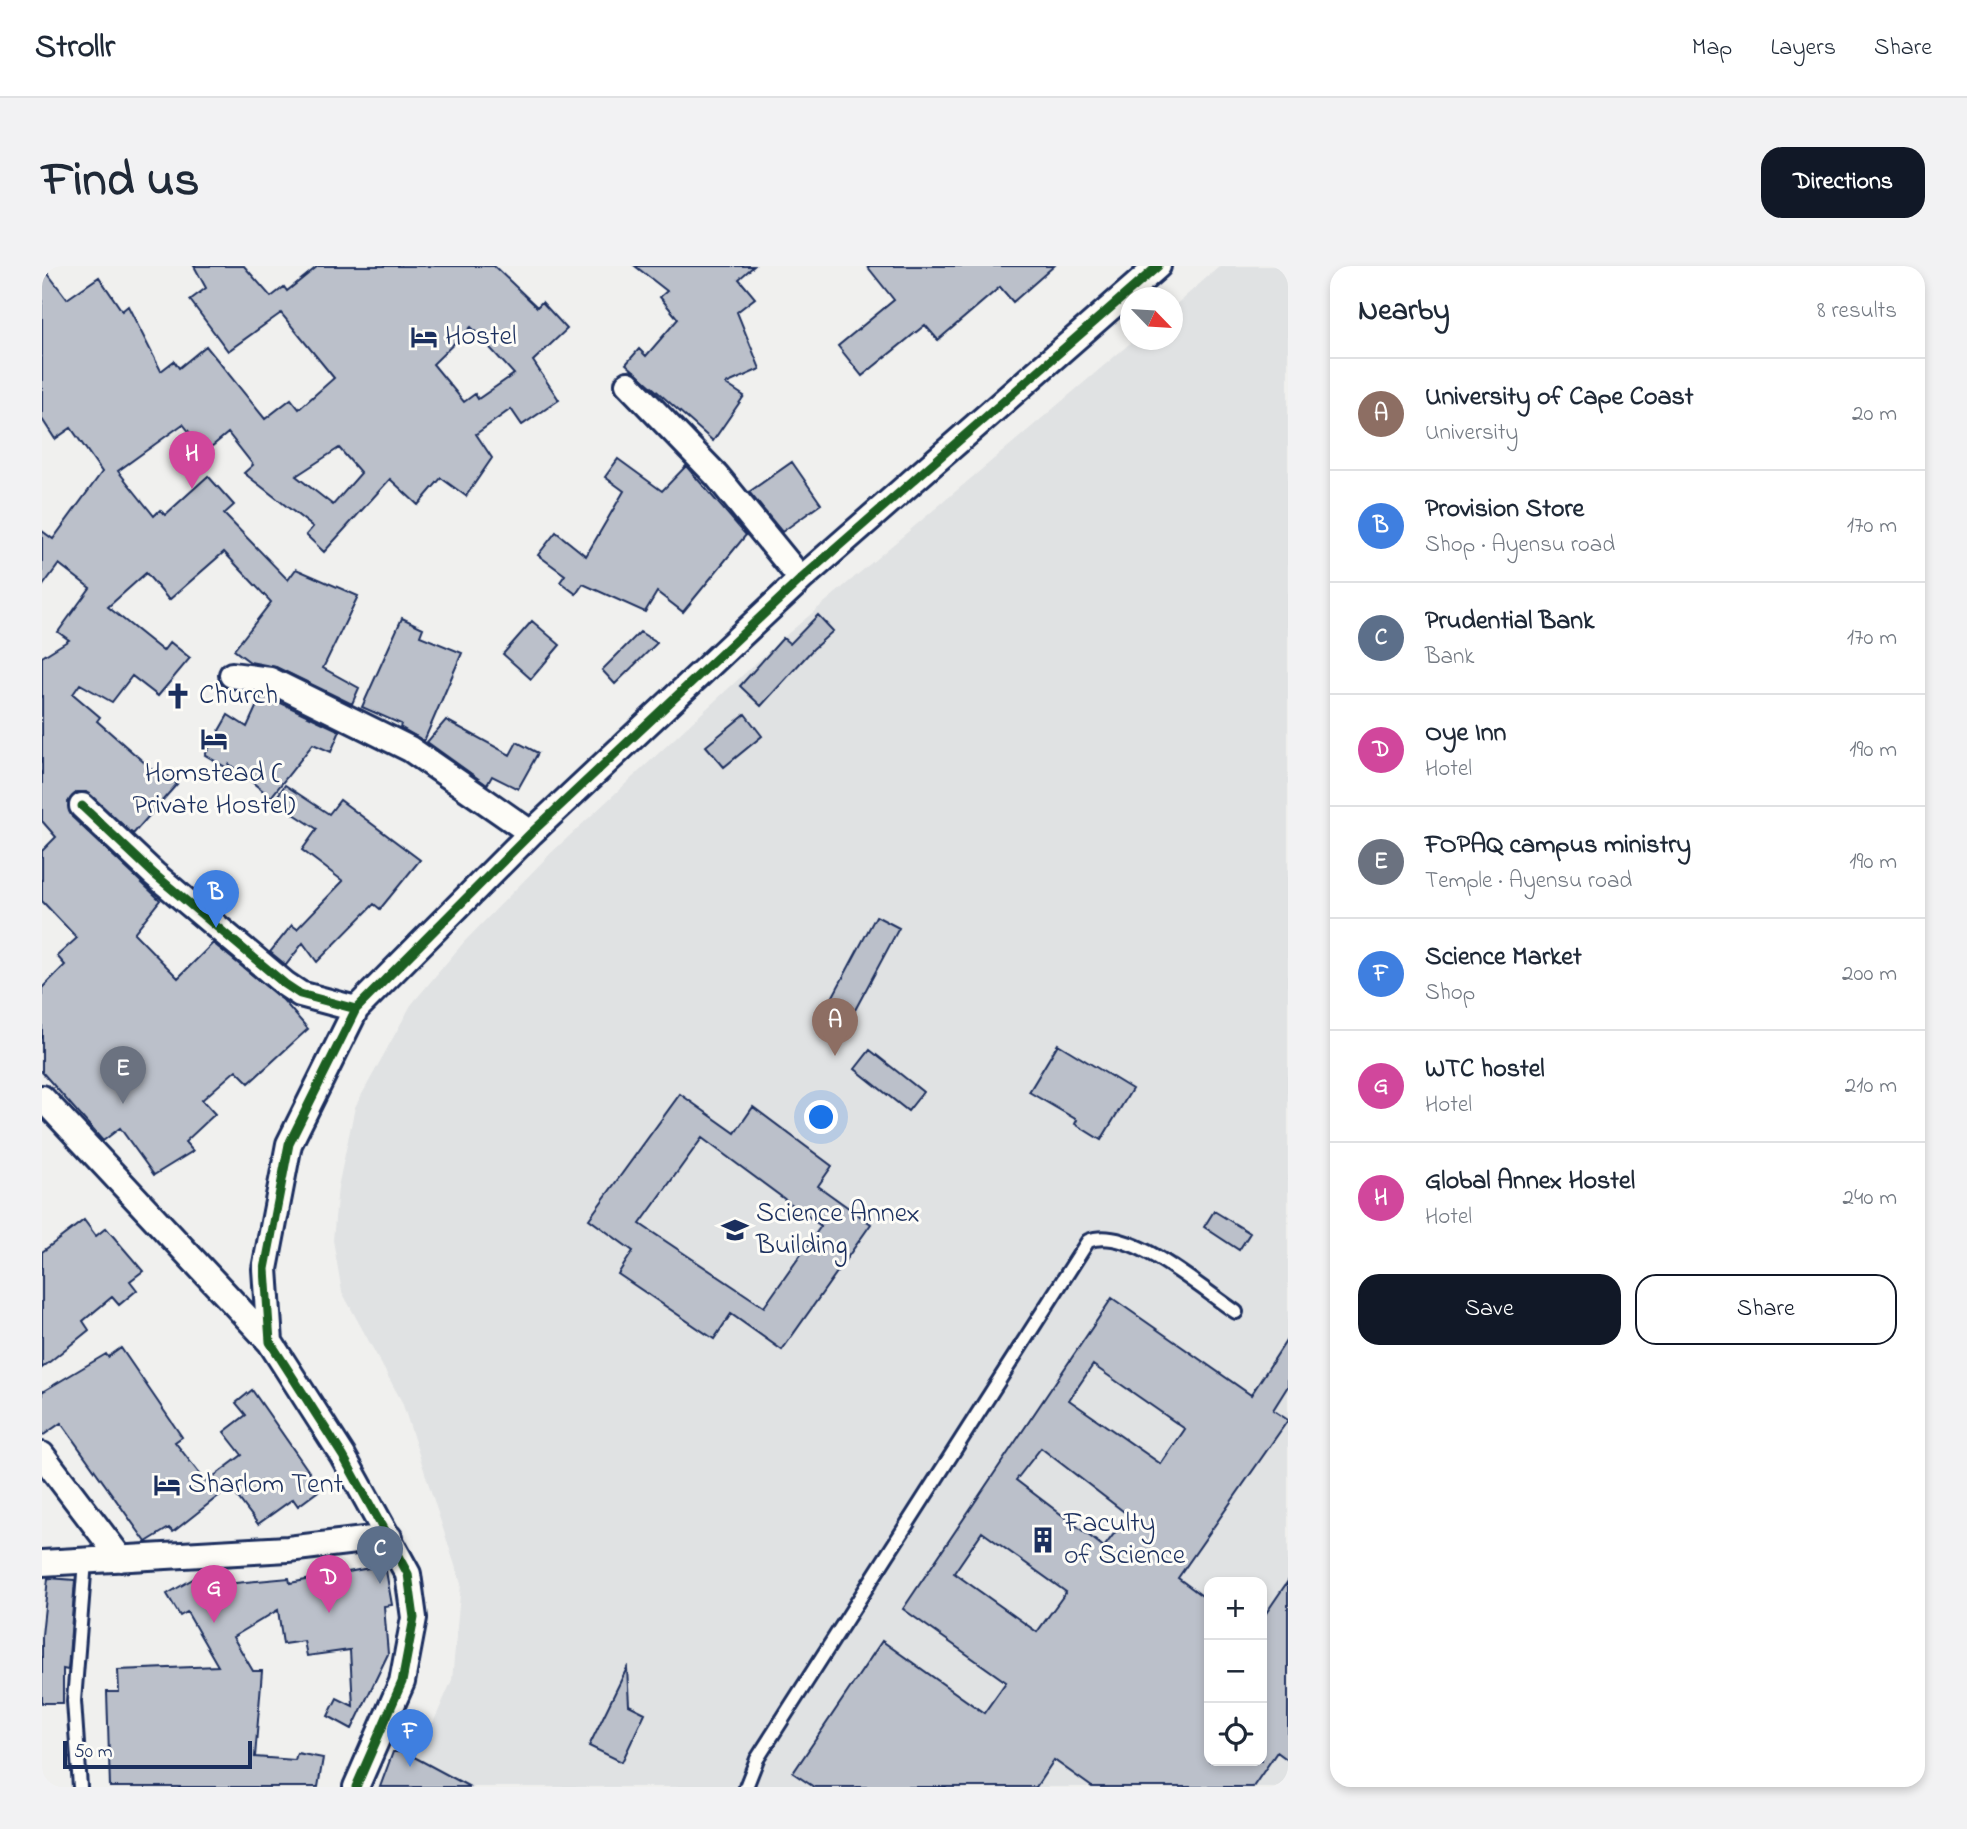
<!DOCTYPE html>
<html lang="en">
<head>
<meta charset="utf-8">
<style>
	:root { --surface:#fff; --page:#f2f2f3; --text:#1f2937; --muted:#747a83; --line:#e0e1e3; --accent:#111827 }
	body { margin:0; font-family:"Indie Flower",sans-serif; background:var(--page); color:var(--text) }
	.controls { position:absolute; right:21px; bottom:21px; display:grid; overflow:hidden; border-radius:14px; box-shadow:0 4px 10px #0003 }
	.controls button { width:63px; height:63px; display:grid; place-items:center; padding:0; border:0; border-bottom:2px solid var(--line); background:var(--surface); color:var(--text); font:35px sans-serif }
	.compass { position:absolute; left:1078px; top:21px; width:63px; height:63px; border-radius:50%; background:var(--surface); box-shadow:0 4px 10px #0003; rotate:115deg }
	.scale { position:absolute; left:21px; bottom:18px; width:189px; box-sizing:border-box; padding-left:7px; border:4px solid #1b2f5e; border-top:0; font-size:19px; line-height:24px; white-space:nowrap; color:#1b2f5e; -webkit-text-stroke:5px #fdfcf7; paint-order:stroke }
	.you { position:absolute; left:780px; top:852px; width:24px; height:24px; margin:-18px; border:5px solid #fff; border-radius:50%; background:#1a73e8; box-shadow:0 0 0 10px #1a73e833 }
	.badge { display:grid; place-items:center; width:46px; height:46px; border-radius:50%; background:var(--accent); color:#fff; font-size:23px; font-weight:700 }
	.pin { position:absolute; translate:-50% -58px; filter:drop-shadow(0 2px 4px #0008) }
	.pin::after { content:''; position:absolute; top:37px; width:24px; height:21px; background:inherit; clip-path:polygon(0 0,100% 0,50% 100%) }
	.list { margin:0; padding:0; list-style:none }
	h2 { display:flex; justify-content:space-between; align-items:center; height:91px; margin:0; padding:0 28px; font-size:30px }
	h2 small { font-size:23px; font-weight:400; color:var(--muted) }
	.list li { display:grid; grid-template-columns:46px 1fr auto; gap:21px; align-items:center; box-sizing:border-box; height:112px; padding:0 28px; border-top:2px solid var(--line) }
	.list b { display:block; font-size:26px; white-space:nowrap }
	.list p { margin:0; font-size:23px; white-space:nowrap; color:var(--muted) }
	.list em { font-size:23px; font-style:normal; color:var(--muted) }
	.actions { display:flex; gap:14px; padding:21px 28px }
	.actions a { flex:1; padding:16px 0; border:2px solid var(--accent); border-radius:21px; text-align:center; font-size:24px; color:var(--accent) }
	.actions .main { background:var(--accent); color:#fff }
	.icon { flex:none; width:38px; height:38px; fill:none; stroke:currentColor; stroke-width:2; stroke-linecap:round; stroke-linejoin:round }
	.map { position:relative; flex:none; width:1246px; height:1521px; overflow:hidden; border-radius:21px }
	header { display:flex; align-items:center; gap:42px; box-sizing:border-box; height:98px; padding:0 35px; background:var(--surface); border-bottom:2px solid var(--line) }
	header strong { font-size:33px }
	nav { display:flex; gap:38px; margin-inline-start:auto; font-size:24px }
	.intro { display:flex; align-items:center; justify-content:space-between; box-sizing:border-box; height:168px; padding:0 42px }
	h1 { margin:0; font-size:49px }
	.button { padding:18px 32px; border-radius:21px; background:var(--accent); color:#fff; font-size:24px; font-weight:700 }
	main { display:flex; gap:42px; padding:0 42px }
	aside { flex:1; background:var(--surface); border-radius:21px; box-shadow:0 4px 10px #0003 }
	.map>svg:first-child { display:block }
</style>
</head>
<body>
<header>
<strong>Strollr</strong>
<nav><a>Map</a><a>Layers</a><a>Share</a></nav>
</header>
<div class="intro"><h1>Find us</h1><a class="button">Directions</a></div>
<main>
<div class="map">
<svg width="1246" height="1521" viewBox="0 0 1246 1521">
	<rect width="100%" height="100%" fill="#f0f0ee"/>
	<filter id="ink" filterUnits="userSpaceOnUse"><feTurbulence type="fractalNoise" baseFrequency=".0143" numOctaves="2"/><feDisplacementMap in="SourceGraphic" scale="14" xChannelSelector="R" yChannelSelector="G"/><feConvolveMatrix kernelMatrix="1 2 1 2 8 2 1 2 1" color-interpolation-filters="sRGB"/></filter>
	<g filter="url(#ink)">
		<!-- built -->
		<path fill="#e0e2e3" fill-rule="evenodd" d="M1178,0H1246V1521H363L410,1414L419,1318L360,1136L300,1026L291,974L296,921L313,841L369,739L422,676L509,587L742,371L1092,74H1130L1131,41ZM1167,1316H1220V1495H1167Z"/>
		<!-- building -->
		<path fill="#bbc0ca" stroke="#1b2f5e" stroke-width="2" fill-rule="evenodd" d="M0,0L25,33L57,11L80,45L86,40L119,105L132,95L137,102L164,80L223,153L249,133L257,143L292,112L239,47L186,85L148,34L164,22L152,0H202L229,31L242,21L245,25L276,0H452L495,41L500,36L525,63L491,95L517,134L480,159L469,143L434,168L450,192L424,230L399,212L376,239L348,213L282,286L264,269L271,261L202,207L211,199L186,167L163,186L141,158L76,205L112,250L118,244L123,249L166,210L192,239L182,248L246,314L254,303L316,330L281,402L317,422L310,438L234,401L208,396L192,384L229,336L182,286L127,334L104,307L66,341L121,385L128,376L148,392L116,430L90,410L70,436L38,418L31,428L58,451L55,455L113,506L116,502L135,518L91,568L44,526H35L26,536L30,551L118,634L92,667L136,712L171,677L241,734L266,763L207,817L194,804L160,834L173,848L143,876L151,885L112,909L78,862L61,875L0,806V722L23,699L15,690L35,672L0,635V585L14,571L0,555V391L27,374L16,366L48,322L17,298L0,321V265L11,273L60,206L29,162L13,173L0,153ZM429,61L472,108L436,133L433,128L422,136L391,98ZM297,182L319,207L291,239L254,210Z
			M593,0H712L697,13L713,32L695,46L718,103L684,118L702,130L671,175L584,98L597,83L604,90L636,53L618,31L625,25Z
			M825,0H1012L971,36L958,21L896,74L883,59L820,110L796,80L852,34Z
			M576,193L620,225L644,200L704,269L641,346L615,326L603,346L541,318L534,328L518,316L523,309L496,289L514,266L544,290L582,225L563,211Z
			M750,196L779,238L740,266L707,226Z
			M776,349L791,365L771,383L719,440L698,420L741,372L748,378Z
			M360,352L381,362L378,370L420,387L382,475L358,461L359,458L320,441Z
			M490,355L518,379L489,413L461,388Z
			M598,366L615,377L573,418L560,404Z
			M220,428L298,465L289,486L271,478L229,531L187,498L185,502L163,489L186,449L205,461Z
			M703,448L720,470L682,501L664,480Z
			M404,454L468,489L475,476L496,487L476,523L450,510L445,519L385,476Z
			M243,519L287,548L298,534L378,594L338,643L332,638L275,696L261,677L244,699L228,686L250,659L255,663L301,615L260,584L275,563L232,535Z
			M834,650L857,662L805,759L782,747Z
			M1016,778L1090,823L1059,874L1033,858L1035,854L987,826Z
			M828,784L881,826L866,845L813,803Z
			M638,828L693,867L711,841L790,900L776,920L829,958L740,1084L689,1048L672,1073L576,1008L591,985L547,953ZM660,872L779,960L722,1041L598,958Z
			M1172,945L1208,967L1197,984L1162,961Z
			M42,954L54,970L64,962L101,1005L88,1015L95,1024L77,1039L70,1031L41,1055L47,1064L0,1102V986Z
			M1070,1032L1209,1129L1246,1072V1120L1231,1144L1246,1154L1136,1312L1167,1335V1495H1220V1353L1246,1315V1494L1235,1486L1211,1521H1050L1012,1494L994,1521H772L751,1507L840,1375L942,1447L964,1416L861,1343ZM1051,1099L1143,1163L1119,1198L1027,1134ZM999,1182L1086,1249L1062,1281L974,1214ZM940,1266L1024,1326L995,1366L912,1307Z
			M79,1082L140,1171L133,1176L164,1216L200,1189L182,1166L204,1149L194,1137L210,1124L279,1223L256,1240L251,1233L216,1258L188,1221L131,1266L127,1262L104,1276L19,1157L0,1170V1126L64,1088L66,1091Z
			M343,1299L350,1339L342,1340L346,1388L310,1463L286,1450L295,1432L311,1440L308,1384L265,1390L262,1375L241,1378L236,1344L191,1371L211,1405H220L213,1491L253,1494L255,1487L281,1492L276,1521H68L65,1426H77L76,1404L176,1400L145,1346L138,1350L125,1328L170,1302H174L183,1318L247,1312L248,1317Z
			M6,1312L33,1314L26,1404L21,1403V1437H0V1369Z
			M585,1402L587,1439L603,1447L580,1496L547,1480Z
			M351,1486H363L428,1521H338Z"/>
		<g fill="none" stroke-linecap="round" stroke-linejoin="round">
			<!-- service casing -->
			<g stroke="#1b2f5e" stroke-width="18">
				<path id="service" d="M38,1521L32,1435L43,1295
					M704,1521L715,1493L1046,975C1087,958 1159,1023 1194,1046"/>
			</g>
			<!-- minor casing -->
			<g stroke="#1b2f5e" stroke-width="30">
				<path id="minor" d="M586,118L675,210L759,313
					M190,409L228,414L368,483L489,567
					M40,540L112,608L243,718L258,728L314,743
					M0,832L228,1076
					M0,1189L79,1293
					M0,1297L246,1283L347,1271
					M314,1521L360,1416L372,1352L366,1308L301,1190L228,1076L223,1003L247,878L314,743L489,567L759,313L1116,0"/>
			</g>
			<!-- service -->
			<use href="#service" stroke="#fdfcf7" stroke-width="12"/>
			<!-- minor -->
			<use href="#minor" stroke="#fdfcf7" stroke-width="24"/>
			<!-- cycleway casing -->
			<g stroke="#fdfcf7" stroke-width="13">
				<path id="cycleway" d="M40,540L112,608L243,718L258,728L314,743
					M314,1521L360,1416L372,1352L366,1308L301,1190L228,1076L223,1003L247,878L314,743L489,567L759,313L1116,0"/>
			</g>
			<!-- cycleway -->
			<use href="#cycleway" stroke="#1b5e20" stroke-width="9"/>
		</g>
	</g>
	<!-- icons -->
	<defs>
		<g id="hotel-bare" transform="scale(2.1)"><path d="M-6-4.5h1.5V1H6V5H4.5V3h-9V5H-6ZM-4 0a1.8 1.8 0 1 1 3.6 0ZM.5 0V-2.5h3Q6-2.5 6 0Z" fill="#1b2f5e" stroke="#fdfcf7" stroke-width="2.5" paint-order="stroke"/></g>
		<g id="church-bare" transform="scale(2.1)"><path d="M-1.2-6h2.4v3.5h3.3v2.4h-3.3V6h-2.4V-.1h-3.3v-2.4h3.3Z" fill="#1b2f5e" stroke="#fdfcf7" stroke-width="2.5" paint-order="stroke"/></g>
		<g id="school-bare" transform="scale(2.1)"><path d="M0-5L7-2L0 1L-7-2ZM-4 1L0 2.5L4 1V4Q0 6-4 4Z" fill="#1b2f5e" stroke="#fdfcf7" stroke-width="2.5" paint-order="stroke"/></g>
		<g id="building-bare" transform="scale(2.1)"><path d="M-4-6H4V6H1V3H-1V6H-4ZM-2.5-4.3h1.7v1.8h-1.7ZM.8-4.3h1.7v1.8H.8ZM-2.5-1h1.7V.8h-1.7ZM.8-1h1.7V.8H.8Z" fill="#1b2f5e" stroke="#fdfcf7" stroke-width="2.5" paint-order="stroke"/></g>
	</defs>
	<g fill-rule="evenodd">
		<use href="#hotel-bare" x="382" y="71"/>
		<use href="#church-bare" x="136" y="430"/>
		<use href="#hotel-bare" x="172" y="473"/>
		<use href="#school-bare" x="693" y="964"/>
		<use href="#hotel-bare" x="125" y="1219"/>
		<use href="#building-bare" x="1001" y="1274"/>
	</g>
	<g text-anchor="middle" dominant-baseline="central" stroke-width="6" stroke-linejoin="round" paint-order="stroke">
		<!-- poi labels -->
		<g font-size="28" fill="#1b2f5e" stroke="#fdfcf7" text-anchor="start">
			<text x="403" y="71">Hostel</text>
			<text x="157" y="430">Church</text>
			<text x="172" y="508" text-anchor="middle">Homstead (<tspan x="172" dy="32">Private Hostel)</tspan></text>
			<text x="714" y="948">Science Annex<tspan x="714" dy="32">Building</tspan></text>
			<text x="146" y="1219">Sharlom Tent</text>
			<text x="1022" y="1258">Faculty<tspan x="1022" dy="32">of Science</tspan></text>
		</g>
	</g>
</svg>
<div class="controls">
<button>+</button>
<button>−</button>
<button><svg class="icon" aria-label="locate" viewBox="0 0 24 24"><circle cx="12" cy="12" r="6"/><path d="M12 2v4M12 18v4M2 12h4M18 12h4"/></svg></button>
</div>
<svg class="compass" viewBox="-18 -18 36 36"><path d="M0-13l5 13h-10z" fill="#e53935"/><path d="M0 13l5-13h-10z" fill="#747a83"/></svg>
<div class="scale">50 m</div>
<div class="you"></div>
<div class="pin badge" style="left:793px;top:790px;background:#8d6e63">A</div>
<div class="pin badge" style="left:174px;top:662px;background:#3f7fe0">B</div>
<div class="pin badge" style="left:338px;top:1318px;background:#5c6f8a">C</div>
<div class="pin badge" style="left:287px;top:1347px;background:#d1479c">D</div>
<div class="pin badge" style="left:81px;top:838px;background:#6b7280">E</div>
<div class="pin badge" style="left:368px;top:1501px;background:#3f7fe0">F</div>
<div class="pin badge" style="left:172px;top:1357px;background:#d1479c">G</div>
<div class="pin badge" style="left:150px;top:223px;background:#d1479c">H</div>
</div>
<aside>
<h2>Nearby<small>8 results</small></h2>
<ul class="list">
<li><span class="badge" style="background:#8d6e63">A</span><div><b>University of Cape Coast</b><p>University</p></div><em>20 m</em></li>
<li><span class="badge" style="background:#3f7fe0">B</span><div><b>Provision Store</b><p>Shop · Ayensu road</p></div><em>170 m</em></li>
<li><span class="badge" style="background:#5c6f8a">C</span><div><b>Prudential Bank</b><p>Bank</p></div><em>170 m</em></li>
<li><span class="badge" style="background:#d1479c">D</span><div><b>Oye Inn</b><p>Hotel</p></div><em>190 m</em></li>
<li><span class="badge" style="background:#6b7280">E</span><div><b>FOPAQ campus ministry</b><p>Temple · Ayensu road</p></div><em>190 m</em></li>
<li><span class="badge" style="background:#3f7fe0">F</span><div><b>Science Market</b><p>Shop</p></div><em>200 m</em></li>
<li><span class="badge" style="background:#d1479c">G</span><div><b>WTC hostel</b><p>Hotel</p></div><em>210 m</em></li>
<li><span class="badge" style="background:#d1479c">H</span><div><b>Global Annex Hostel</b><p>Hotel</p></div><em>240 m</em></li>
</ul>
<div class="actions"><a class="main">Save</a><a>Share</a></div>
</aside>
</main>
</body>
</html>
